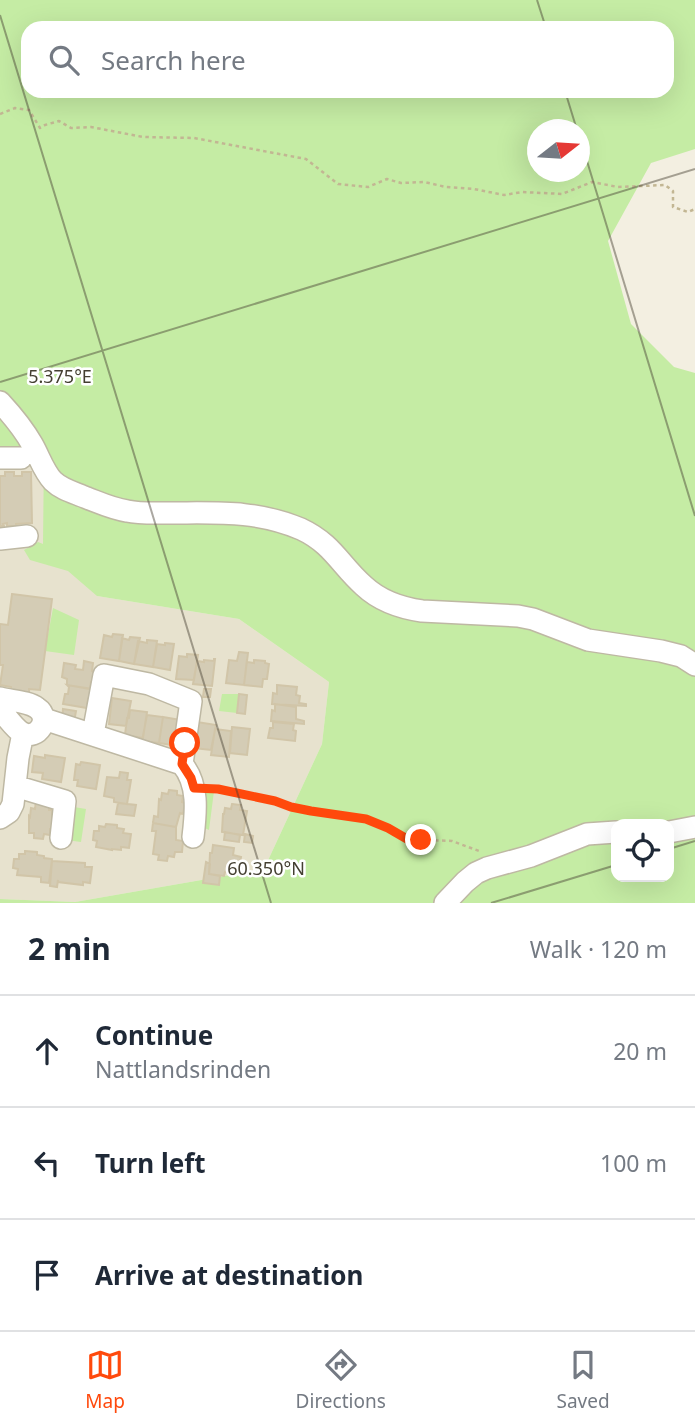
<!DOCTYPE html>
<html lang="en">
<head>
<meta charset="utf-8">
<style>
	:root { --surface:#fff; --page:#f2f2f3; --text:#1f2937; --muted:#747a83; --line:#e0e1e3; --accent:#ff490c }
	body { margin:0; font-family:"Noto Sans",sans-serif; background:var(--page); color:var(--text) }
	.controls { position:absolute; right:21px; bottom:21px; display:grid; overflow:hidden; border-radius:14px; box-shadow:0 7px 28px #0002 }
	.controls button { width:63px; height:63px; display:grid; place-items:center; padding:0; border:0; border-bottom:2px solid var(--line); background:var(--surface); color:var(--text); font:35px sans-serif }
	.compass { position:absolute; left:527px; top:119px; width:63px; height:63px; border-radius:50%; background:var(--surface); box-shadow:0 7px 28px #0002; rotate:73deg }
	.stop { position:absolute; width:21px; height:21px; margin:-16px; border:5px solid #ff490c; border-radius:50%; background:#fff }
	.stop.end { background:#ff490c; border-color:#fff; box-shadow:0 2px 7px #0008 }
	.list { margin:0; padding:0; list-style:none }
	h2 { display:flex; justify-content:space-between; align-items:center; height:91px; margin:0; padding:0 28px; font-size:30px }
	h2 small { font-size:23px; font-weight:400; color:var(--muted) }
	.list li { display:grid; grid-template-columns:46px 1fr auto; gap:21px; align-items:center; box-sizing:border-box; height:112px; padding:0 28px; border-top:2px solid var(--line) }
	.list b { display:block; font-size:26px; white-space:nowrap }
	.list p { margin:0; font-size:23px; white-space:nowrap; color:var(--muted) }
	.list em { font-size:23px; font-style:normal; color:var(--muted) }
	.icon { flex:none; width:38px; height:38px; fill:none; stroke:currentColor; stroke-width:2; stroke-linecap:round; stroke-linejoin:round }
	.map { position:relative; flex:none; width:695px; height:903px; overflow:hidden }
	.search { position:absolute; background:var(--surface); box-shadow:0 7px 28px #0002; left:21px; right:21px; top:21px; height:77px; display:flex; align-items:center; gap:18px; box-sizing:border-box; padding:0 24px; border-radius:21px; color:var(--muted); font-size:26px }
	.sheet { height:427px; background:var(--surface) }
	nav { display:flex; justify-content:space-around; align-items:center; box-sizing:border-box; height:98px; border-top:2px solid var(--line); background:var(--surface); font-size:19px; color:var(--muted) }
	nav a { display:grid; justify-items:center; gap:4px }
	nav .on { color:var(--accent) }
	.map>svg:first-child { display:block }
</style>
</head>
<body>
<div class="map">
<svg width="695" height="903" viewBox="0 0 695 903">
	<rect width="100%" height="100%" fill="#f3efe1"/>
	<!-- residential -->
	<path fill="#e7e2ce" d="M0,444L44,452L97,596L239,619L329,682L322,744L264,869L75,902L0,899Z"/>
	<!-- green -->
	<path fill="#c5eca4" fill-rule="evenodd" d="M0,0H695V149L651,163L608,241L631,324L674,367L695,373V903H0V899L75,902L264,869L322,744L329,682L239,619L97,596L68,571L30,560L24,550L38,542L43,544L44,453H0ZM28,28H667V91H28ZM538,130H580V172H538ZM616,824H669V877H616Z
		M53,608L79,620L74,655L45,651Z
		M222,694H239L237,713L219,711Z
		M197,791H214L209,830L200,826Z
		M74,807L86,809L81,842L66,840Z"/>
	<!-- building -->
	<path fill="#d4ccb5" stroke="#d1c5a8" stroke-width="2" d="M5,472H14V476H22V472H31L32,523L16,524V526H7V523L3,524L4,526H0V476H5Z
		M12,594L52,599L40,690L29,689V693L11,690V687L0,685L3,665H0V624L8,625Z
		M113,634L123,635L119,661L100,658L104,635L112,637Z
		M130,637L140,638L134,664L119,661L122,638L129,640Z
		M147,640L157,641L153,667L134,664L138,641L147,643Z
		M165,643L174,644L170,670L153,667L157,644L165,645Z
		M239,652L248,653L244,685L226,683L229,660L237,661Z
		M187,654L198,655L194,680L176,679L179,656L187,657Z
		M214,659H215L212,686L193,684L197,661L204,662V660L214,661Z
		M247,659V662L254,663V660L265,661V663L269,664L267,679H263L262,687L244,685Z
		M84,661L93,663L92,671L96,672L94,682H91L90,689L67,685V679L62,677L64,663L76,665L75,669L83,670Z
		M67,685L93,689L91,700L88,699L87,708L63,704L65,694H68L69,687Z
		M277,685L297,687L296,695L300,696L299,703L306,704V706L272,704L273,693L277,694Z
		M204,689H211L210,697H203Z
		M239,694L247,695L245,714L237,713Z
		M112,698L131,701L126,726L109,724Z
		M275,704L296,707V719L304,721V724L271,721L272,710L275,711Z
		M63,709L76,711L74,722L62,720Z
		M130,710L147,712L143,738L125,735L127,718H129Z
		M147,715L163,717L159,743L142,741Z
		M163,717L181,720L178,746L159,743Z
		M197,722L216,725L211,750L194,748Z
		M273,722L294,724L293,730L296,731L295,741L268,738L270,728H273Z
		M232,727L250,729L247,755L230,753Z
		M215,729L231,731L229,757L211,755Z
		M45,755L65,758L61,782L42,779L43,773L32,772L34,756L45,758Z
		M81,762L100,765L96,789L77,786L78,780H74L76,764L80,765Z
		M120,772L128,773L127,780H131L127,804L114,802V798L104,796L107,777L119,778Z
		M169,790L177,791V795L183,796L182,802L185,803L183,814L180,813L176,827L153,823L154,816L158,817L159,799L161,800L162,793L168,794Z
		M36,801L49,802V810H52V818H55L54,829H50V835L44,834L43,839L34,838V833H29V816L30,817L31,808L35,809Z
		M118,803L136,805L134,816L116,814Z
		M232,804L241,805L240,810L247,811L243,835L222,832L223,814H224L225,808L231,809Z
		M153,823L176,827V840L183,841L182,852H175L174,857L168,856L167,861L158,860L159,855L153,854L156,831H152Z
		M106,824L117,825V828L124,829L123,833L131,834L129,848L121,847V850L112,849V850L96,847L97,841L93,840L94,831H99V826L105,827Z
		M225,832L240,835L239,842L224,840Z
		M245,834L253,836L252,843L244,842Z
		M213,845L234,848L233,855L241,857L239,868L231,867L230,873L225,872L224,876L209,874L210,853H212Z
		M25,851L37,852V855L44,856V858L52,859L49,883L41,882V877L17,875L18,869L13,868L14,859H19V854H25Z
		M52,861L85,863V867H92L90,883L83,882V885L58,882V880L57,887L50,886Z
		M206,862L210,864L209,874L220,876L219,885L203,883Z"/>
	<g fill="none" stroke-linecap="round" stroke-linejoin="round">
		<!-- minor casing -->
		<g stroke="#beb8a3" stroke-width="24">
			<path id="minor" d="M0,402C12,415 23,428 32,444C39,456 44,472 53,481C62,490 76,493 87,498C100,503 113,509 127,511C141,514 156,513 170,513C217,513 256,510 301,529C333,544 340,565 364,586C379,600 401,608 422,611L518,616L533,619L588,640L661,651L681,656L695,665
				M0,458H21
				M0,539L27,536
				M0,698C11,701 28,701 37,708C52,718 38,741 22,733C14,728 6,716 0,709
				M44,719L182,764C199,784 196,812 193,837
				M93,734L104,675L149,684L191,701L182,764
				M15,786L65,801L61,838
				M0,818L9,812L13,804L18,758L23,733
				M669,832L695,827
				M445,903L465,882L476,873L487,868L531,856L587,834L616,832"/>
		</g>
		<!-- path -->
		<path stroke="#c2b693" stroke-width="2.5" stroke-dasharray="3.5 3.5" stroke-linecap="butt" d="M0,114L15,108L29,110L40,128L45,125L59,121L71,128L91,127L143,137L194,138L306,159L338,184L368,187L387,179L401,183L424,182L446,187L474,189L504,195L522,192L562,194L592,182L618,187L665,185L673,191V207L688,212L695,209
			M212,789L275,801L291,807L311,811L366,819L388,828L407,839L452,841L479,851"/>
		<!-- minor -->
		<use href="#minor" stroke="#fff" stroke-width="21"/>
	</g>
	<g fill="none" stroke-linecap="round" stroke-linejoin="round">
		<!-- route -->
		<path stroke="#ff490c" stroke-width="9" d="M185,743L182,764L191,778L194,788L218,789L275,801L291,807L311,811L366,819L388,828L407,839L421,840"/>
	</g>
	<!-- ticks -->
	<path fill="none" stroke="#443f31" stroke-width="2" stroke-opacity="0.45" d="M537,0L546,28M0,15L271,903M565,91L577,130M580,138L695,516M0,382L695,169M669,849L695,841M491,903L616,865"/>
	<g font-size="18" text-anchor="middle" fill="#443f31" stroke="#fff" stroke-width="5" stroke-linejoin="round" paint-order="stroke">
		<text x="60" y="383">5.375°E</text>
		<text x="266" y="875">60.350°N</text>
	</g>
</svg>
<div class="controls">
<button><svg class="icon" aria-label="locate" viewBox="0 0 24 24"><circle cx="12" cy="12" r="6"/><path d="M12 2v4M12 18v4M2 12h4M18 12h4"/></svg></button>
</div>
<svg class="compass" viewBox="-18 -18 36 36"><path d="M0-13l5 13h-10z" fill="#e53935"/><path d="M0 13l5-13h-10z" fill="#747a83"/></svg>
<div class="stop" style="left:185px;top:743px"></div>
<div class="stop end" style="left:421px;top:840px"></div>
<div class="search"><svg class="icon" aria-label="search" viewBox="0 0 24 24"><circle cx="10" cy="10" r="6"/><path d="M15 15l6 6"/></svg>Search here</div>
</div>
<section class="sheet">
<h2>2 min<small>Walk · 120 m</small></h2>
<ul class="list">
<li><svg class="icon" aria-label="ahead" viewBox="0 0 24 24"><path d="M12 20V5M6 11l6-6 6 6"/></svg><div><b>Continue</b><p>Nattlandsrinden</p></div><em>20 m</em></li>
<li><svg class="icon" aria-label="left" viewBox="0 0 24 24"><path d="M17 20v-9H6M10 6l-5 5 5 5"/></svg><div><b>Turn left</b></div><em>100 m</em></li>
<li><svg class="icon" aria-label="arrive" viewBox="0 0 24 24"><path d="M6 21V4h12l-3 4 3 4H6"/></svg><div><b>Arrive at destination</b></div></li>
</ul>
</section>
<nav>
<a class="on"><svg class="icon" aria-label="map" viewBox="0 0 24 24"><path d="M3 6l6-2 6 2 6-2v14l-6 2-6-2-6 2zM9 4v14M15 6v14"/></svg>Map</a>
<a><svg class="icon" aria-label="directions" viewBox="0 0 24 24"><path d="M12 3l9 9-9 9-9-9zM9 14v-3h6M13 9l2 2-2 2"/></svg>Directions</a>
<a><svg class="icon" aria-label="saved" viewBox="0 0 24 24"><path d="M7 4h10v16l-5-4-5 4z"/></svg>Saved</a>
</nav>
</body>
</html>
